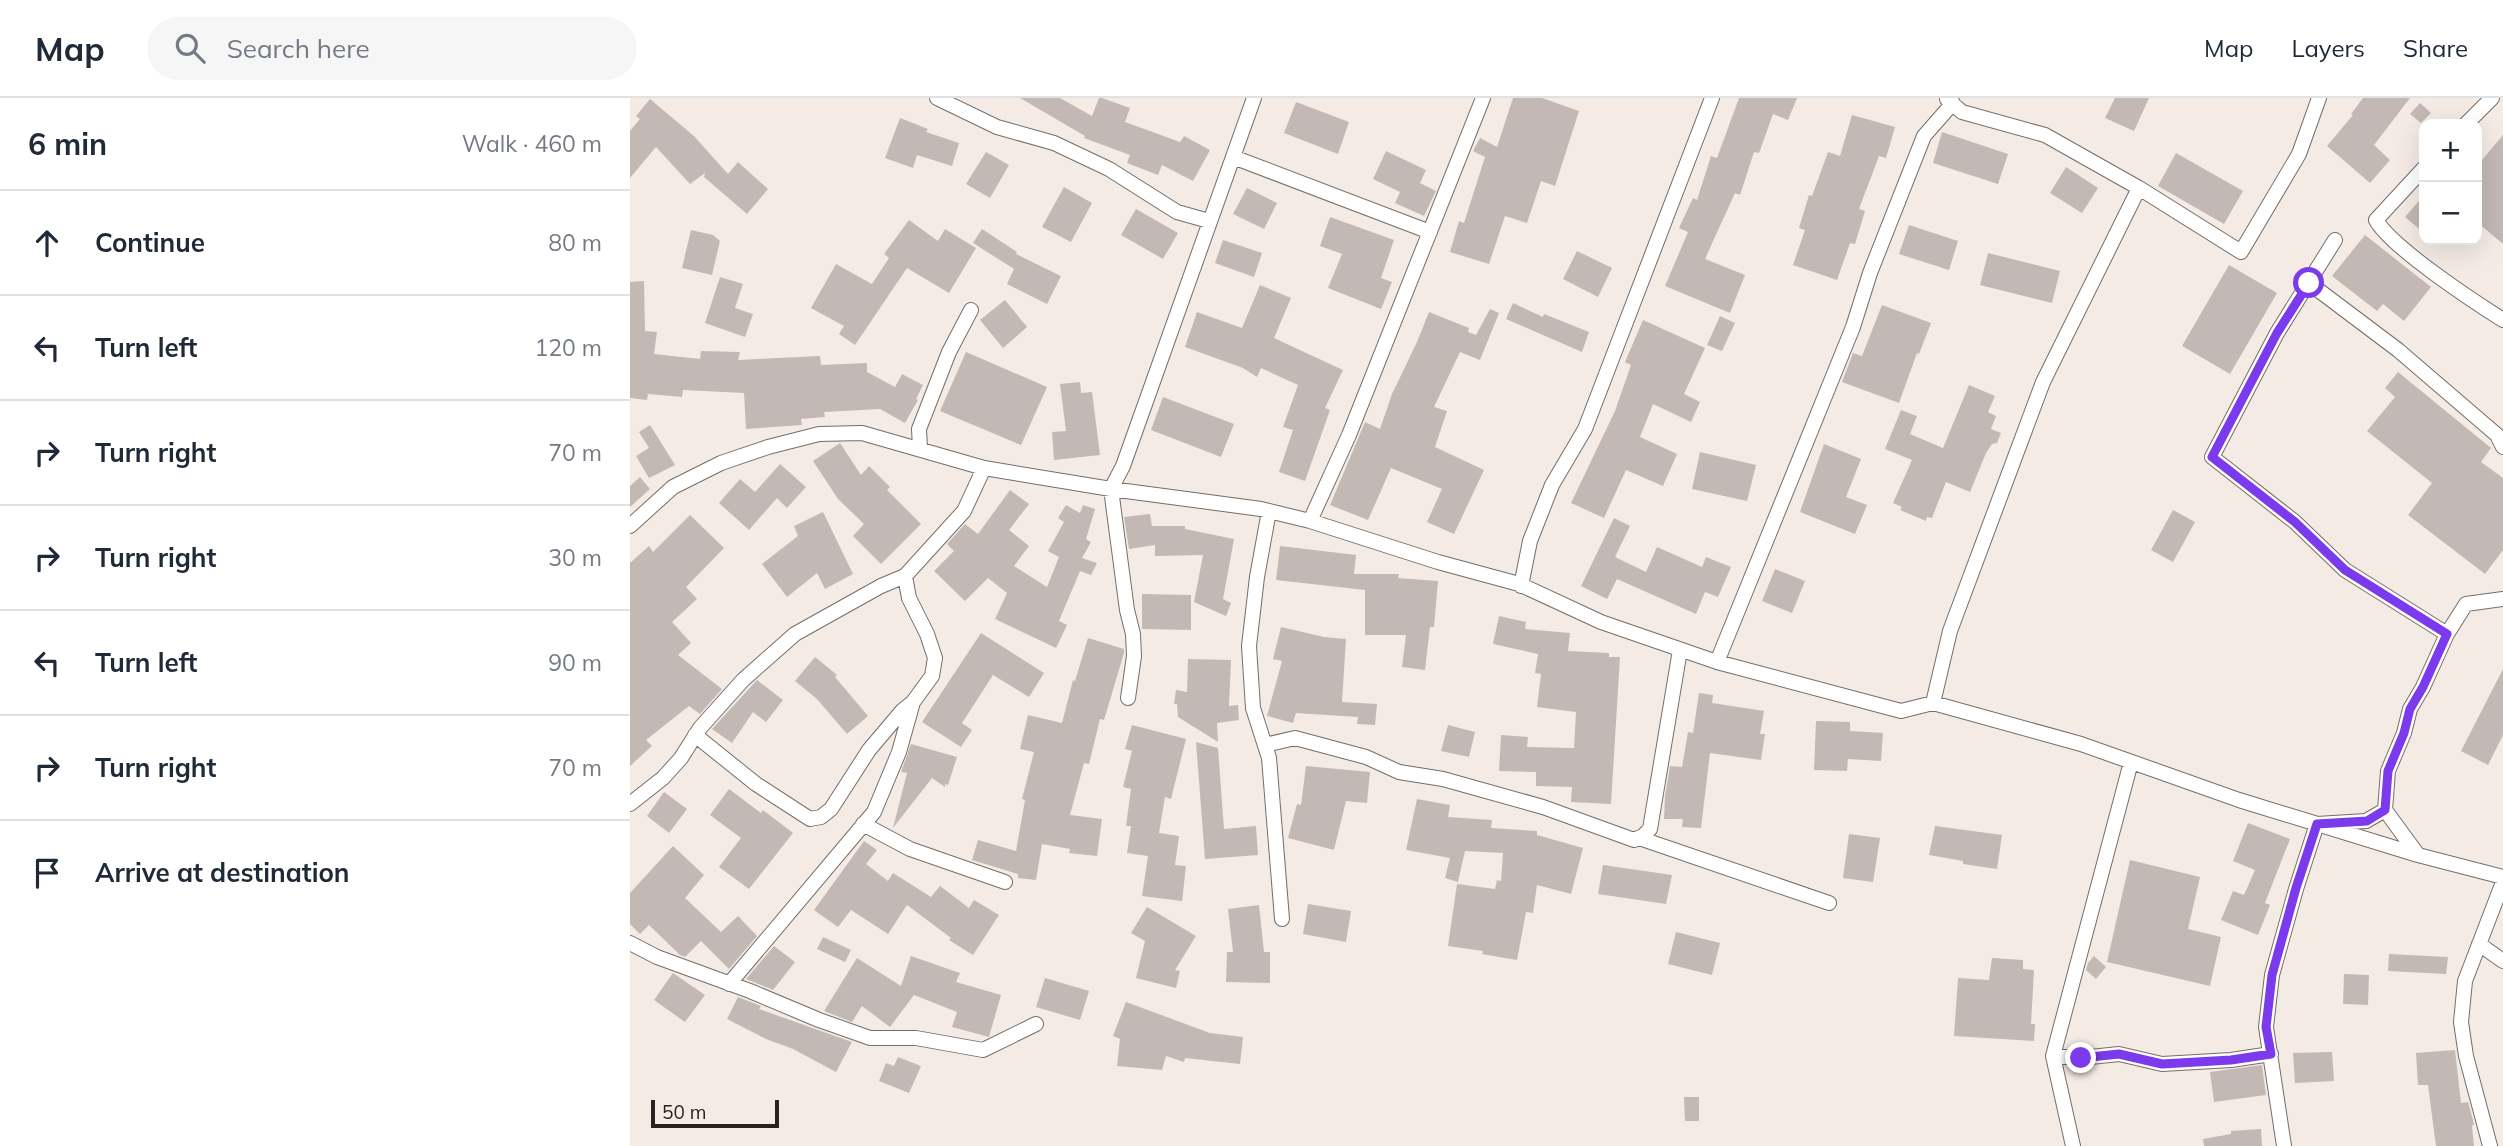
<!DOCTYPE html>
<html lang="en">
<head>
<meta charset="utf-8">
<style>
	:root { --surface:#fff; --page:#f6f6f7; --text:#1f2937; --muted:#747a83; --line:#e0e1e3 }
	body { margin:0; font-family:Mulish,sans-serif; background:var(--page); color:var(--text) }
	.controls { position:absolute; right:21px; top:21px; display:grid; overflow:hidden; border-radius:14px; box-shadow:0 7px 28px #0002 }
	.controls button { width:63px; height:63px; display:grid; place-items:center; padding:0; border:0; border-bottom:2px solid var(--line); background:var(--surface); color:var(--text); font:35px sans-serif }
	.scale { position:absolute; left:21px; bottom:18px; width:128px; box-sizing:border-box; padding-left:7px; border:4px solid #262321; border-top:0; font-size:19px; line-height:24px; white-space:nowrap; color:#262321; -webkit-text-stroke:5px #f5ebe5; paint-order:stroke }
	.stop { position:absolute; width:21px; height:21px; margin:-16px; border:5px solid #7c3aed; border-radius:50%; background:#fff }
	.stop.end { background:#7c3aed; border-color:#fff; box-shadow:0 2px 7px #0008 }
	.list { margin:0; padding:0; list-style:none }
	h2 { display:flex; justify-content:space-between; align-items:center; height:91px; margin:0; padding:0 28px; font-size:30px }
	h2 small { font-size:23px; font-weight:400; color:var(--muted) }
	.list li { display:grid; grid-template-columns:46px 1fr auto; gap:21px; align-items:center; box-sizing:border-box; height:105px; padding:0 28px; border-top:2px solid var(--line) }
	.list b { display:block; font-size:26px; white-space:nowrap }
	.list em { font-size:23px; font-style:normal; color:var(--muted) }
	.icon { flex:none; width:38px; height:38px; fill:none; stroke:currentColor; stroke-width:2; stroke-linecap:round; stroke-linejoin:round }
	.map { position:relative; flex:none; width:1873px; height:1048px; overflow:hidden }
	header { display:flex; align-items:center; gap:42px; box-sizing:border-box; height:98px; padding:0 35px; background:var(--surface); border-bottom:2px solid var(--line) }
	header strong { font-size:33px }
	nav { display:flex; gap:38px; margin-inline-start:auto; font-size:24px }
	.search { width:490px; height:63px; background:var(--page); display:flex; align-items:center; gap:18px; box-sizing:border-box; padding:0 24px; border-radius:38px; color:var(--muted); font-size:26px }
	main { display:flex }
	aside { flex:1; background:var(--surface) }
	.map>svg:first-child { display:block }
</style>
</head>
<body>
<header>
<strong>Map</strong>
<div class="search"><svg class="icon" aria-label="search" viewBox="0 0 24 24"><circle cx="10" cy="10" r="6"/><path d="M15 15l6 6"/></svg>Search here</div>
<nav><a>Map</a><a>Layers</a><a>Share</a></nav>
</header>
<main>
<aside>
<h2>6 min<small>Walk · 460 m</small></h2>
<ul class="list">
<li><svg class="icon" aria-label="ahead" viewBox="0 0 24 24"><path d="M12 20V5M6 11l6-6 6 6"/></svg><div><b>Continue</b></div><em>80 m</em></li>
<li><svg class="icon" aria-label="left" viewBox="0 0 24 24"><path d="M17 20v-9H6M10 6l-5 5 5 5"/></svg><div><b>Turn left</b></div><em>120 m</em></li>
<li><svg class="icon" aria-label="right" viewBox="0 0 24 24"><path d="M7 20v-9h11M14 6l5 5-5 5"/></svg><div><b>Turn right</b></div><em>70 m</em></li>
<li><svg class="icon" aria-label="right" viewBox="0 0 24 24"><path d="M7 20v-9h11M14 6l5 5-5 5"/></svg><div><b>Turn right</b></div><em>30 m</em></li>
<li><svg class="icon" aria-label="left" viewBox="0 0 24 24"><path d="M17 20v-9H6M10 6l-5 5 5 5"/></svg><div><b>Turn left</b></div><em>90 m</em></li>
<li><svg class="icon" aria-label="right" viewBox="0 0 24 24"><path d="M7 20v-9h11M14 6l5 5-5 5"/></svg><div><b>Turn right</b></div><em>70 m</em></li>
<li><svg class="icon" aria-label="arrive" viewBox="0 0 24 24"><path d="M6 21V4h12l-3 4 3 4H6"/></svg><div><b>Arrive at destination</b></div></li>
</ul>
</aside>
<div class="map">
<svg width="1873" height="1048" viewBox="0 0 1873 1048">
	<rect width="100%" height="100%" fill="#f5ebe5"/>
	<!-- building -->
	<path fill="#c3b9b4" d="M390,0H430L462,18L469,0H472L500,10L495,24L550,44L554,38L580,52L563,83L532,67L528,77L497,65L500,57L454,40L455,38Z
		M883,0H912L949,13L925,88L911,83L897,125L875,118L859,166L820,154L829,123L834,125L855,59L843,53L850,40L867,49Z
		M1109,0H1167L1158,22L1143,16L1129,55L1124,54L1110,97L1105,95L1075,161L1115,177L1100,215L1035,188L1058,134L1049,130L1063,100L1067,102L1081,58L1087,60Z
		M1485,0H1519L1504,33L1475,20Z
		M1733,0H1780L1744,47L1760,62L1740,85L1697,48L1723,17L1721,16Z
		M20,1L64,38L98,76L108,64L138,91L117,116L74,79L75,75L60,86L26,49L0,80V33L10,21L6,18Z
		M666,4L719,24L708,56L654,35Z
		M1790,5L1801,15L1791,25L1780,16Z
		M1222,17L1265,29L1256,60L1249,58L1229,111L1235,113L1225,146L1220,145L1207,182L1163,167L1175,132L1169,130L1179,97L1182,98L1198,54L1210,58Z
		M270,20L298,31L296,34L329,45L322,68L287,57L283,70L255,60Z
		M1312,34L1378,56L1368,86L1303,65Z
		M1873,37V146L1847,124V68Z
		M756,53L796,72L790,85L806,93L794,118L765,105L770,94L743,81Z
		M356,54L379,67L360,100L336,86Z
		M1546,55L1613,93L1594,126L1528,88Z
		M1436,69L1468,90L1452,115L1420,95Z
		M434,89L462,105L441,144L412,129Z
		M617,90L647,105L634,131L603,116Z
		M1794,97V135L1775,119Z
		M506,111L548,135L533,161L491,137Z
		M700,119L764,142L751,180L762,184L751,211L698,190L712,156L690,148Z
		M279,122L308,143L315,131L346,150L319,195L277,170L225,247L209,236L214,228L181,210L206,166L242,186L259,160L254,156Z
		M1279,127L1328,143L1319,172L1269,156Z
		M352,131L387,154L386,156L431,178L417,206L377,186L384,171L343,145Z
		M61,132L83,137L90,143L82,177L52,170Z
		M1735,137L1801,189L1774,223L1753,206L1747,213L1702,178Z
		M593,142L632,155L624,179L585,165Z
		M947,153L982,170L968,199L933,181Z
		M1358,155L1430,173L1422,205L1350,187Z
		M1599,167L1647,195L1600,276L1552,248Z
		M90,179L113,186L105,210L123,216L115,239L75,225Z
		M14,183L15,233L27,234L24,256L70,261L71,253L110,254L108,262L190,258L191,267L237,265V274L265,289L272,276L293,287L286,301L288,302L275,325L250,311L194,314L195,319L171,321L172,327L116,331L114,295L53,292L52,299L18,296L17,302L0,300V184Z
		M630,187L661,200L644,240L713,272L695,310L700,312L675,383L649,374L663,332L653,329L668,287L631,270L627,279L613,270L555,249L567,214L612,230Z
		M375,202L397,229L373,250L350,222Z
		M883,205L913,219L914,216L959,234L952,254L876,221Z
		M1252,207L1301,225L1289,256L1287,255L1269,305L1212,284L1223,255L1232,258Z
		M860,211L869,215L850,262L830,254L804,309L817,313L805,349L854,372L824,436L797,424L812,391L761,370L738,422L700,407L735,324L750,331L762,296L787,244L799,214L839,230L838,234L846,237Z
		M1090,218L1105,225L1092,253L1077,247Z
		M1013,222L1075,250L1054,296L1070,304L1061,324L1023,306L1010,339L1047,356L1033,388L996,372L974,420L941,405L985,313L1001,267L995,264Z
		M336,254L417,289L391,347L310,313Z
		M1768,274L1861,350L1851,364L1873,380V452L1855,476L1778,417L1802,385L1737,333L1765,299L1755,290Z
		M450,284L451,295L462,294L470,357L424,362L422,334L436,333L430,286Z
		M1339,287L1365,298L1358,314L1366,318L1361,331L1371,335L1367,345L1362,346L1356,355L1340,394L1316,384L1302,420L1297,419L1296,423L1270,412L1272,409L1263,405L1282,362L1255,351L1271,312L1287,318L1280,336L1313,350Z
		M533,299L604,326L591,359L521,332Z
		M20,327L45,367L19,380L6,358L19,350L9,334Z
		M210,345L231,377L239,368L260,389L257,392L291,426L251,466L223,438L234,426L208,401L183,363Z
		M1194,346L1231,361L1216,399L1237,407L1225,436L1170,414Z
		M1070,354L1126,367L1117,403L1062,391Z
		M150,366L176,389L157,410L147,400L119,432L89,405L110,381L125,394Z
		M10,379L20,391L0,409V388Z
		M380,392L399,406L379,432L399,448L384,468L417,489L429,459L418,453L434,424L428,420L436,407L450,415L453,407L465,411L456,441L461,444L452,460L467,465L461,477L450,473L429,523L437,527L426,550L365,521L377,495L358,480L335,503L304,473L324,453L317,446L335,426L348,436Z
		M1543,412L1565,424L1543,464L1521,452Z
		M193,414L223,476L195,491L187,475L157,499L132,466L168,438L164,428Z
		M520,416L522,428H555V431L604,441L593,501L601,505L596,518L564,504L573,457L525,458V447L499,451L494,419Z
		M60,417L94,450L56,489L67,501L42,524L61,545L48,557L92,591L70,616L59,608L16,642L22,648L0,668V465L19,448L23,454Z
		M984,420L1000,428L985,459L1016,474L1027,449L1072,469L1076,459L1101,469L1088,499L1075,494L1066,516L987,481L977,501L951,488Z
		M650,448L726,457L724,476H769L768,480L808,483L804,529H800L795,572L772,569L776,537H735V492L646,482Z
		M1145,471L1175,483L1162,515L1132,503Z
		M512,496L561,497V532L512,531Z
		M869,518L896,524L895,531L940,535L938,553L979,555V559H990L981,706L941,704L942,689L906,688V674L869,673L871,637L898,639L897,649L944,650L946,614L907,609L911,576L905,575L908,556L863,546Z
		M651,529L694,539L716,541L712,604L747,606L745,627L727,626L728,619L666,615L663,625L637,618L652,563L643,561Z
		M351,535L414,575L399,599L363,577L332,625L342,632L331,649L292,624Z
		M458,540L494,551V555L474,622L470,621L459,666L454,665L440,717L472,721L467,758L439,755L440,751L412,746L406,782L388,780V776L342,762L348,742L386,753L395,702L392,701L404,654L390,651L398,617L432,625L443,582L445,583Z
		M185,559L207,577L205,579L238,618L217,636L187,601L165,583Z
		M558,561L601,562L599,608L608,607L609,622L587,625L588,644L548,619L547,606H544L546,592L557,594Z
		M1873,571V637L1858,667L1831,653Z
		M127,582L153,602L136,624L123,614L102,645L82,631Z
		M1069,595L1083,597L1082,605L1134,613L1130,636H1135L1131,662L1080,655L1071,730L1052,729L1053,721H1034L1035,698L1040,668L1052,669L1058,634L1063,635Z
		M1186,623L1220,624V633L1253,635L1251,663L1218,661L1217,673L1184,672Z
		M502,627L556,641L541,701L535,699L529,735L549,738L545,767L556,768L552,803L512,798L518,758L497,755L501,728H496L501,691L493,689L502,653L495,651Z
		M818,627L845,634L839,659L811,653Z
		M566,644L588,650L594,731L626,728L628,757L575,761Z
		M281,646L327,659L318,687L315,686V689L302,680L263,730L277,675L271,674Z
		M676,668L740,674L737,705L716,703L704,752L658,740L667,706L671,707Z
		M99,691L131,715L133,712L163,735L119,791L89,769L111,740L80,717Z
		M34,694L57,711L39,735L17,718Z
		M787,701L820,707L818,719L862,722L861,730L907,733V737L953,750L941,796L907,787L903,815L896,814L887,862L852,856L853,853L818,848L827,786L865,791L867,782L871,783L873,755L835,753L828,784L815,780L820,760L776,752Z
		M1618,725L1660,741L1635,805L1640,807L1628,837L1591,822L1603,793L1614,797L1625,772L1603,763Z
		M1305,728L1372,737L1367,771L1333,766V763L1299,757Z
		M1219,736L1250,740L1243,784L1213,780Z
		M234,743L247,752L236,766L258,783L263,775L301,799L310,788L339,810L344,802L369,817L343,857L319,842L321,840L277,807L258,836L221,812L208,829L184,812Z
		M43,748L74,777L55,800L91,834L108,818L127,838L99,871L71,843L55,859L50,857L19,827L10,836L0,826V795Z
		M1500,762L1570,779L1558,831L1591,839L1580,888L1477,864Z
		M973,767L1042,777L1036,806L968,796Z
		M678,806L721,813L716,844L673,836Z
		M629,807L634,854H640V885L596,884L597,854H603L598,811Z
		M517,809L566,838L545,872L550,873L546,890L506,880L515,843L501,835Z
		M1046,834L1090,845L1082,877L1038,866Z
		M193,839L221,852L215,864L187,851Z
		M144,848L165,864L143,892L116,881Z
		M1759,856L1818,859L1816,876L1758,873Z
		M281,858L330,875L326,884L371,897L359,939L322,929L327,914L284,897L260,929L232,908L222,924L194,913L227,860L271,888Z
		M1464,858L1476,869L1466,881L1456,872L1458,865Z
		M1362,860L1393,862V871L1404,872L1401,926H1405L1404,943L1324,938L1328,880L1359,882Z
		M43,875L75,897L55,924L24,902Z
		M1714,876L1739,877L1738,907L1713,906Z
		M415,880L459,893L450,922L406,909Z
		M108,899L131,908L129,911L222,944L206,974L163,951L136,941L97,921Z
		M496,904L580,935L613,939L610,966L555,960L554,964L536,958L532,972L487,968L490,941L483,938Z
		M1825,952L1831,1005L1838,1004L1844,1026L1842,1028L1844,1048H1806L1798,987H1788L1786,955Z
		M1702,954L1704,983L1665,985L1663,955Z
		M268,959L291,968L279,995L249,983L256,965L264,968Z
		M1632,967L1636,997L1584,1004L1580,974Z
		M1054,999H1069V1023H1055Z
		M1631,1031L1632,1048H1574L1573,1041L1601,1036V1033Z"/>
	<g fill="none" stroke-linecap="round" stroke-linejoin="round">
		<!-- minor casing -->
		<g stroke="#756d68" stroke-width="16">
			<path id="minor" d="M307,0L367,29L424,45L479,71L547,114L579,123
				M1317,1L1332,14L1415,37L1509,90L1611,154L1669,56L1689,0
				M1836,26L1862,0
				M603,59L800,134
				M1794,70L1746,122C1761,149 1843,203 1873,222
				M1705,142L1647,235L1582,359L1665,424L1715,472L1817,536
				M1679,185L1768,252L1867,337L1873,349
				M290,350L289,331L319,254L341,212
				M639,413L627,479L619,548L623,610L639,660L652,821
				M680,423L719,337L853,0
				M0,428L43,389L91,365L138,349L189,336L232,335L354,370L481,391L631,411L680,423L808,464L889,486L971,524L1087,564L1271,613L1303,605L1451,646L1609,702L1788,757L1873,779
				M891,488L900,443L922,387L955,331L1082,0
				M1087,564L1223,229L1240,175L1294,38L1323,5
				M498,600L504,558L503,536L497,512L481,391L493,368L624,0
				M1303,605L1320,533L1413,284L1509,90
				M65,637L126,686L180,721L191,719L201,711L239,652L272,613L283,604
				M635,647L665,640L736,659L769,674L813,681L913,709L1004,742L1013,738L1020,731L1050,552
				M0,706L33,680L51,660L70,630L113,582L165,536L251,488L275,478L334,413L354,370
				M233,726L280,751L375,784
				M1009,740L1199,805
				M1788,757L1755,712L1758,673L1774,635L1780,611L1793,589L1817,536L1836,506L1873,501
				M0,845L27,859L120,893L189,922L240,940H286L353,952L406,926
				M1849,846L1873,863
				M99,886L244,714L269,654L283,604L302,578L305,560L297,536L279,500L275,478
				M1423,958L1451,960L1489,956L1532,966L1601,962L1641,956
				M1443,1048L1423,958L1501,664
				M1654,1048L1636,929L1642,877L1666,791L1687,726L1736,723L1755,712
				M1860,1048L1836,958L1831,924L1835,883L1873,784"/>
		</g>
		<!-- minor -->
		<use href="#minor" stroke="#fff" stroke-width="14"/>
	</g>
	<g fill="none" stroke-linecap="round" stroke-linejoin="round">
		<!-- route -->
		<path stroke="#7c3aed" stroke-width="9" d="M1451,960L1489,956L1532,966L1601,962L1641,956L1636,929L1642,877L1666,790L1687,726L1737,723L1755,712L1758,673L1774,635L1780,611L1793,589L1817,536L1715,472L1665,424L1582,359L1647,235L1679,185"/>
	</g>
</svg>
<div class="controls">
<button>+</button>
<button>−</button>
</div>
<div class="scale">50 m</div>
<div class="stop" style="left:1679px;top:185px"></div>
<div class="stop end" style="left:1451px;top:960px"></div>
</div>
</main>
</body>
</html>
